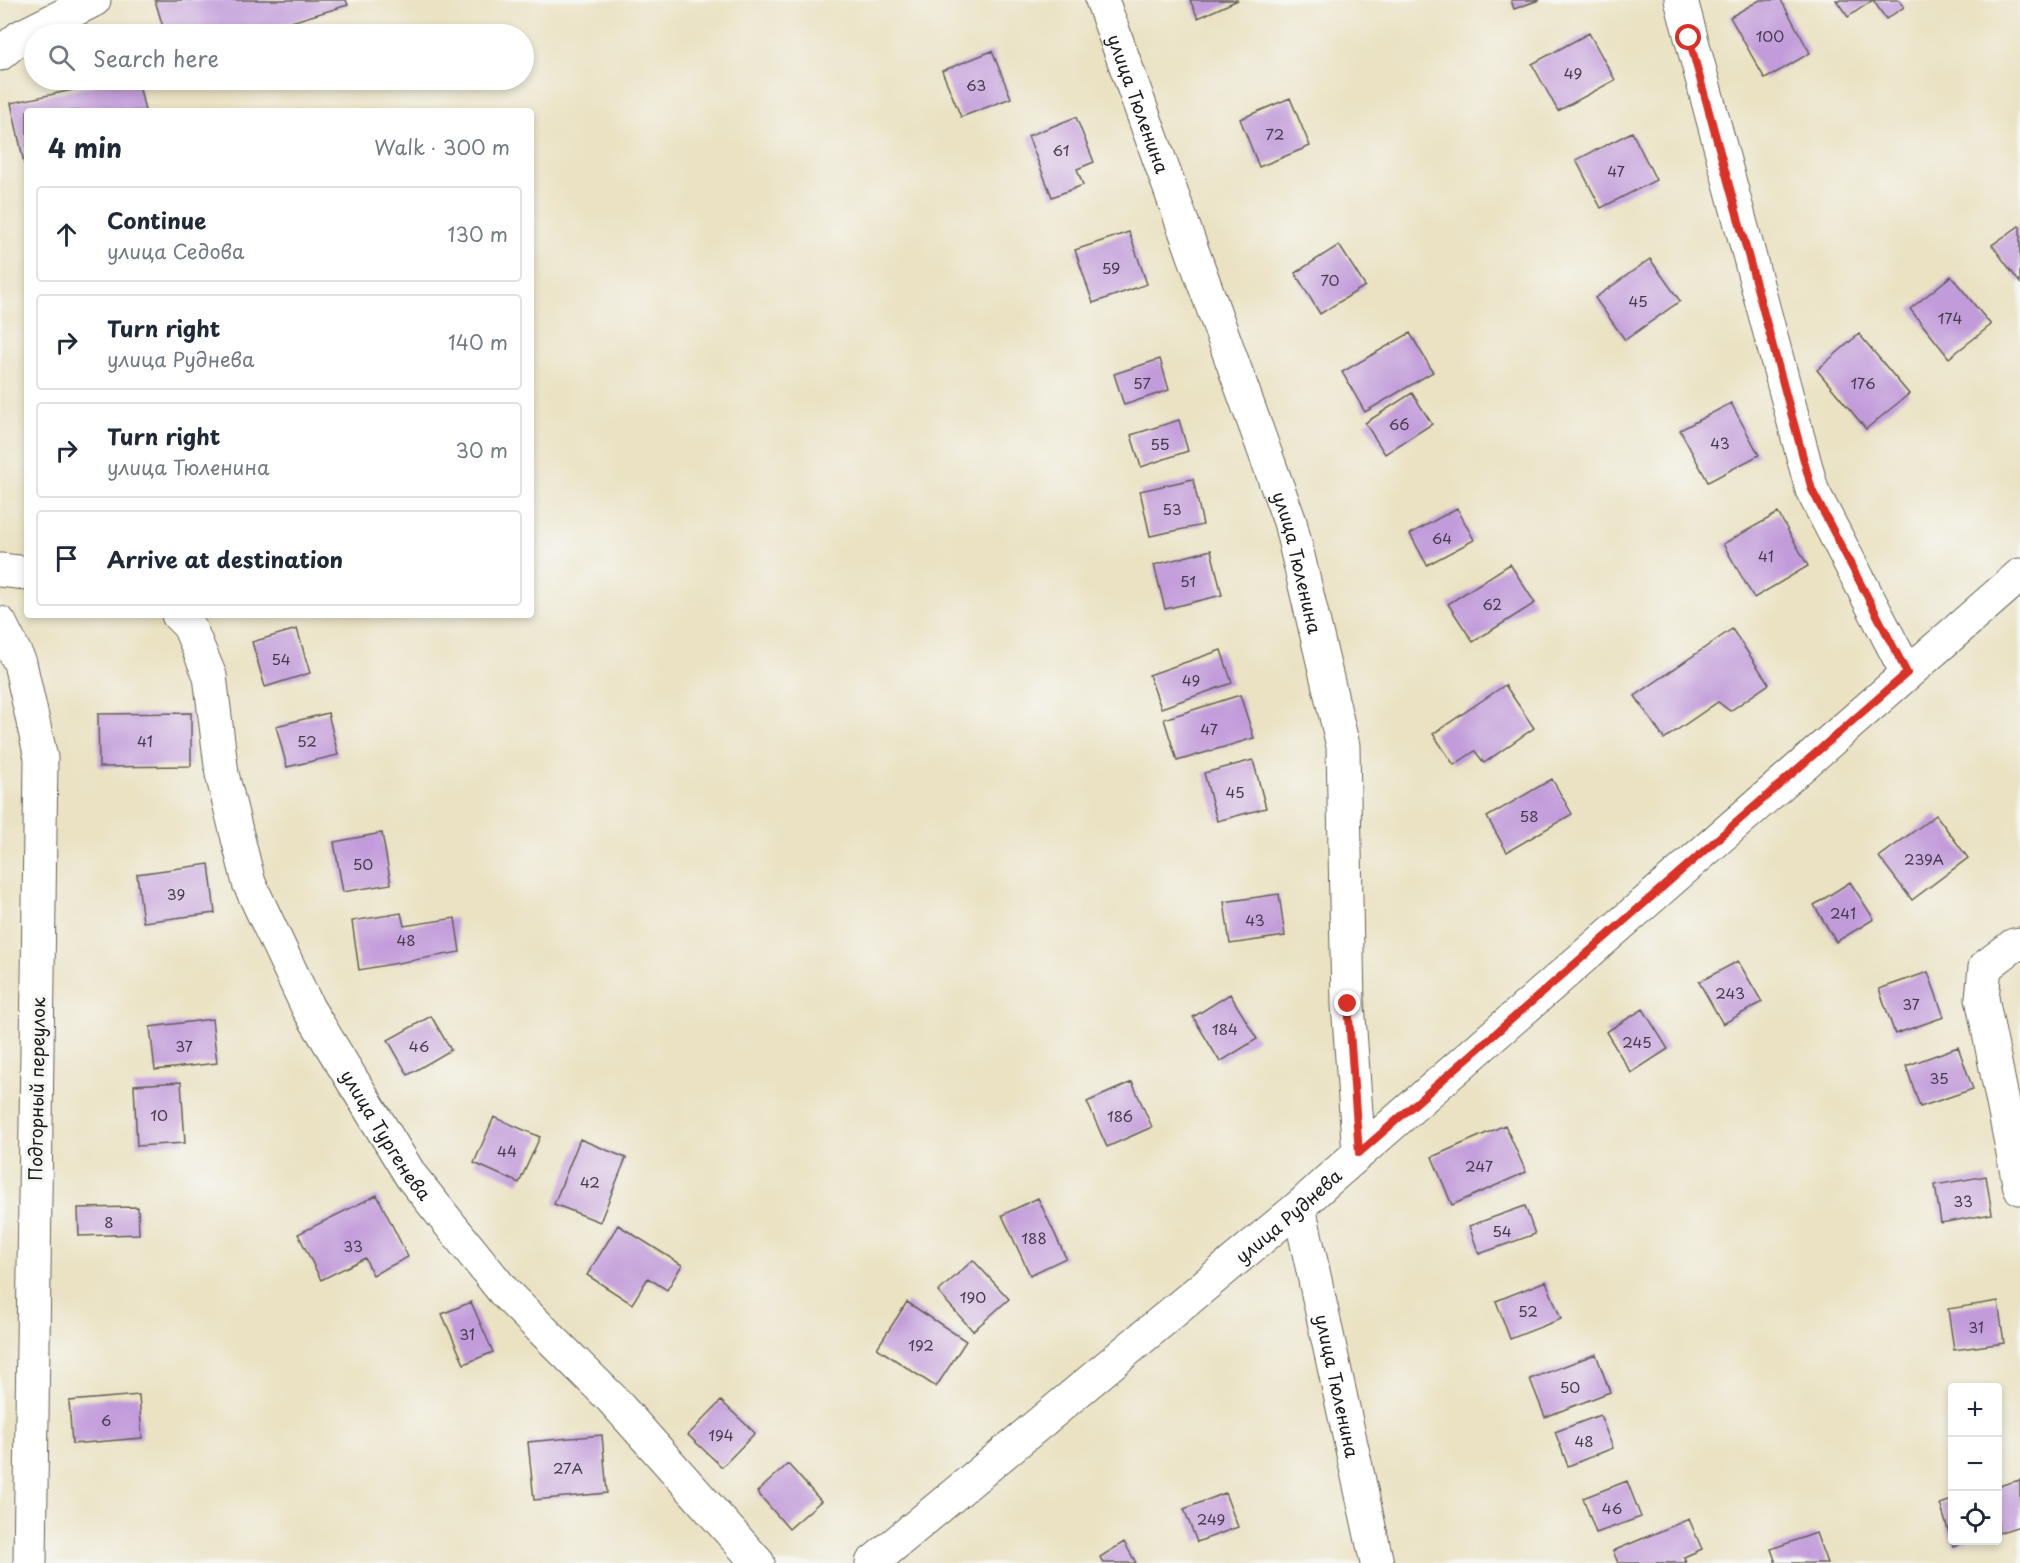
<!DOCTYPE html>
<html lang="en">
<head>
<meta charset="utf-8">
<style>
	:root { --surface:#fff; --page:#f6f6f7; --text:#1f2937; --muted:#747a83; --line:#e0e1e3 }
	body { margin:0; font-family:"Playpen Sans",sans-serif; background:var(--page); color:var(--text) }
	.controls { position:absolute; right:18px; bottom:18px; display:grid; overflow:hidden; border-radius:6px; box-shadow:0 3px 9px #0003 }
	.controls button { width:54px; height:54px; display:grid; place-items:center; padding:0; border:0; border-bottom:2px solid var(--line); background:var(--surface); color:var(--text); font:30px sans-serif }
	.stop { position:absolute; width:18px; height:18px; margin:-14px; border:4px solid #d93025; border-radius:50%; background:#fff }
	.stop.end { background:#d93025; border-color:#fff; box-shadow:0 2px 6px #0008 }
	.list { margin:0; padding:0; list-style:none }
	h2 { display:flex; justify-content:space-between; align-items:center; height:78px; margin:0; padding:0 24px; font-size:26px }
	h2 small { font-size:20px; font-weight:400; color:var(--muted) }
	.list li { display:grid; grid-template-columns:39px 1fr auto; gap:18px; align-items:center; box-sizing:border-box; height:96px; margin:0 12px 12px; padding:0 12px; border:2px solid var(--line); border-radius:6px }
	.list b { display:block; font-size:22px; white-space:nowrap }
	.list p { margin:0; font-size:20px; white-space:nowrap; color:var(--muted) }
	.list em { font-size:20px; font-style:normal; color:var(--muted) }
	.icon { flex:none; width:33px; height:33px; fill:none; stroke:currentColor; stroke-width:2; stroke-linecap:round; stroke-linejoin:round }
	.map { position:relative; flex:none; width:2020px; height:1563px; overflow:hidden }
	.search { position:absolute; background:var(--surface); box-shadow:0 3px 9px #0003; left:24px; top:24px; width:510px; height:66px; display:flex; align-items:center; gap:15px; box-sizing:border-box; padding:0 21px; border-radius:33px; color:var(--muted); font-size:22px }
	.panel { position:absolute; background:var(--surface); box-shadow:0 3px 9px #0003; left:24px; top:108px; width:510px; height:510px; border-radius:6px }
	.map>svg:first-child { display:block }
</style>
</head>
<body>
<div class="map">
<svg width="2020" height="1563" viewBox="0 0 2020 1563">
	<rect width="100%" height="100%" fill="#f6f6f2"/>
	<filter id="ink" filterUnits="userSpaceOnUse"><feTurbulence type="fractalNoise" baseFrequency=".0167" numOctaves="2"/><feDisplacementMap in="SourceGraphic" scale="12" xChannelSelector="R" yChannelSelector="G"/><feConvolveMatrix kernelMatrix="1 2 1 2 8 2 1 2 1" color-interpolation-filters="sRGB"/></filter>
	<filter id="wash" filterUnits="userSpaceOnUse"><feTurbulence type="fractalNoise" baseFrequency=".008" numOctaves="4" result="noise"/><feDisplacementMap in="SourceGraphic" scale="24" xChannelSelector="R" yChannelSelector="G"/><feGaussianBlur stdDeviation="1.35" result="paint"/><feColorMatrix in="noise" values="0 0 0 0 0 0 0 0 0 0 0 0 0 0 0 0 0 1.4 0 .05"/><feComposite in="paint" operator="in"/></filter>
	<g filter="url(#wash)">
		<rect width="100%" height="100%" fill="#eae2c3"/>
		<g id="blocks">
			<!-- building -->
			<path fill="#c29cda" d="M155,0H346L348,5L251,34H165Z
				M1190,0H1238L1198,18Z
				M1511,0H1539L1514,9Z
				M1760,0H1781L1810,53L1765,79L1730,17Z
				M1836,0H1899L1904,7L1886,19L1873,0L1848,17Z
				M1589,33L1615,80L1558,111L1532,64Z
				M992,51L1011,98L961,117L942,71Z
				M120,80H138L145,111H27V163H24L11,103Z
				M1290,98L1310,146L1259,167L1240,119Z
				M1076,117L1094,162L1077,169L1083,185L1052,197L1028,136Z
				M1632,132L1656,180L1601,208L1576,160Z
				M2019,226L2020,227V283L1992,245Z
				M1129,232L1147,284L1093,303L1075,250Z
				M1339,245L1365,286L1320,314L1295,273Z
				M1650,259L1680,301L1625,340L1595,298Z
				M1951,276L1991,325L1949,358L1910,309Z
				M1410,333L1433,372L1365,412L1342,372Z
				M1859,334L1909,394L1866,429L1817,370Z
				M1160,359L1169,390L1124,405L1114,374Z
				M1412,393L1432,424L1385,454L1365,423Z
				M1731,403L1759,455L1708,482L1680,430Z
				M1179,420L1188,451L1141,467L1131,435Z
				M1193,479L1203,525L1150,536L1140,491Z
				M1457,508L1474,540L1427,565L1410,534Z
				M1778,513L1808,566L1754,598L1723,544Z
				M1211,550L1222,595L1165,609L1154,565Z
				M1510,564L1535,603L1473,642L1448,604Z
				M297,629L310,673L265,687L252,642Z
				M1732,629L1769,684L1730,711L1718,702L1664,739L1635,696Z
				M1221,650L1232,683L1161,708L1149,675Z
				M1505,685L1534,728L1484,763L1475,751L1454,765L1433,734Z
				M1240,695L1254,738L1177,761L1164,719Z
				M191,713V766L99,767L98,714Z
				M328,713L338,755L287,767L276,726Z
				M1253,760L1266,808L1217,821L1204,773Z
				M1552,779L1572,814L1507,852L1487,817Z
				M1936,815L1968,858L1912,900L1879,857Z
				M382,833L391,884L343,892L334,842Z
				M209,864L215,913L143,922L137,874Z
				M1850,882L1874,919L1836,942L1814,905Z
				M1279,894L1285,936L1230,944L1224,902Z
				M401,913L404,926L455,918L460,952L359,970L352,921Z
				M1738,961L1762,1002L1723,1024L1699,982Z
				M1928,972L1944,1017L1895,1034L1879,989Z
				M1230,994L1257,1039L1220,1062L1193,1017Z
				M1643,1009L1668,1049L1631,1073L1606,1032Z
				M431,1016L451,1050L408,1075L388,1040Z
				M212,1019L217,1063L155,1070L150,1027Z
				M1958,1047L1973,1089L1920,1107L1906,1066Z
				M181,1082L185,1143L137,1146L134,1085Z
				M1132,1082L1152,1127L1107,1147L1087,1102Z
				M494,1117L540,1137L519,1183L474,1163Z
				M1505,1125L1526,1172L1452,1205L1432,1157Z
				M580,1139L626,1158L600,1222L554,1204Z
				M1986,1176L1992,1214L1941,1223L1935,1185Z
				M377,1195L408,1257L373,1275L365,1258L321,1280L298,1234Z
				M1038,1198L1066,1258L1030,1275L1002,1215Z
				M1525,1206L1535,1234L1479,1254L1469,1226Z
				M138,1207L139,1234L79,1236L78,1208Z
				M618,1225L682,1265L667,1290L648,1278L632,1304L587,1275Z
				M973,1260L1009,1299L973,1331L938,1292Z
				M1546,1281L1561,1319L1510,1339L1496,1301Z
				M1998,1301L2004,1343L1954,1350L1948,1309Z
				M471,1302L493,1352L464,1364L442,1314Z
				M907,1302L966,1341L936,1387L877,1348Z
				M1596,1354L1610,1392L1545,1417L1530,1379Z
				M139,1395L142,1438L72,1444L69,1401Z
				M721,1401L755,1433L722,1467L688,1435Z
				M1600,1415L1613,1448L1568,1466L1555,1432Z
				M602,1435L607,1493L534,1500L528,1442Z
				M788,1464L821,1501L789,1529L757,1492Z
				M2020,1480V1526L1998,1533V1486Z
				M1627,1481L1641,1517L1596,1533L1583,1498Z
				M1225,1493L1238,1527L1197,1542L1184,1509Z
				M1952,1500V1540L1969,1541L1953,1546L1940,1504Z
				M1689,1519L1702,1549L1684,1557L1686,1563H1618L1613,1551Z
				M1816,1533L1827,1563H1776L1771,1549Z
				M1124,1542L1136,1563H1103L1100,1557Z"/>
		</g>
	</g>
	<g filter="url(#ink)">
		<use href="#blocks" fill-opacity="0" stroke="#646156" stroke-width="1.5"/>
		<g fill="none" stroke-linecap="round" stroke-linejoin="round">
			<!-- minor casing -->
			<g stroke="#646156" stroke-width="35">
				<g id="minor">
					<path id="s1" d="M1102,0L1290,522L1343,746L1348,1004L1359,1153"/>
					<path d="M1681,0L1812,490L1907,673"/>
					<path d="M0,54L20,37L94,0"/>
					<path d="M0,570L27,573"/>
					<path id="s2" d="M178,615L189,626L210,676L222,774L249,883L308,1008L411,1176L504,1292L611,1398L758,1563"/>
					<path d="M0,623L20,663L41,758L30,1563"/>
					<path d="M2020,944L2014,945L1985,967L1982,998L2020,1188"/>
					<path id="s3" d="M1299,1207L1377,1563"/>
					<path id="s4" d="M872,1563L1299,1207L1325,1183L2020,575"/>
				</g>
			</g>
			<!-- minor -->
			<use href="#minor" stroke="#fff" stroke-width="33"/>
		</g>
	</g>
	<g fill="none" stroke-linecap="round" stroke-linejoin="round" filter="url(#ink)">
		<!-- route -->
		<path stroke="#d93025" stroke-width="8" d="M1348,1004L1359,1153L1907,673L1812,490L1689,38"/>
	</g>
	<g text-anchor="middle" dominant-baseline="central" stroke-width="6" stroke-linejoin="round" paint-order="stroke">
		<!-- number labels -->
		<g font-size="15" fill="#463c4c">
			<text x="1770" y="35">100</text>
			<text x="1573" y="72">49</text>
			<text x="976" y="84">63</text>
			<text x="1275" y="133">72</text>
			<text x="1061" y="149">61</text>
			<text x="1616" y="170">47</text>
			<text x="1111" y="267">59</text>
			<text x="1330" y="279">70</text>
			<text x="1638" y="300">45</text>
			<text x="1950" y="317">174</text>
			<text x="1142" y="382">57</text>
			<text x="1863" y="382">176</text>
			<text x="1399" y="423">66</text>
			<text x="1720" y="442">43</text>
			<text x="1160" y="443">55</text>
			<text x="1172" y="508">53</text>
			<text x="1442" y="537">64</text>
			<text x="1766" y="555">41</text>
			<text x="1188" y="580">51</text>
			<text x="1492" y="603">62</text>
			<text x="281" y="658">54</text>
			<text x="1191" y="679">49</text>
			<text x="1209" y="728">47</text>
			<text x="145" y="740">41</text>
			<text x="307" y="740">52</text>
			<text x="1235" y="791">45</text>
			<text x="1529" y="815">58</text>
			<text x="1924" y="858">239А</text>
			<text x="363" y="863">50</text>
			<text x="176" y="893">39</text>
			<text x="1843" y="912">241</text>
			<text x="1255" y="919">43</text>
			<text x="406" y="939">48</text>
			<text x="1730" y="992">243</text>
			<text x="1911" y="1003">37</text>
			<text x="1225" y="1028">184</text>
			<text x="1637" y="1041">245</text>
			<text x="184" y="1045">37</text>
			<text x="419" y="1045">46</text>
			<text x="1939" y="1077">35</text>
			<text x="159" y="1114">10</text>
			<text x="1120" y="1115">186</text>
			<text x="507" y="1150">44</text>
			<text x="1479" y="1165">247</text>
			<text x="590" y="1181">42</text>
			<text x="1963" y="1200">33</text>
			<text x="109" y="1221">8</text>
			<text x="1502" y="1230">54</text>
			<text x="1034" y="1237">188</text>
			<text x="353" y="1245">33</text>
			<text x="973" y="1296">190</text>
			<text x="1528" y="1310">52</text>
			<text x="1976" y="1326">31</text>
			<text x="467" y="1333">31</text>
			<text x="921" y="1344">192</text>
			<text x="1570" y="1386">50</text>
			<text x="106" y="1419">6</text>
			<text x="721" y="1434">194</text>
			<text x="1584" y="1440">48</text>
			<text x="568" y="1467">27А</text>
			<text x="1612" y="1507">46</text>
			<text x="1211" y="1518">249</text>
		</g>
		<!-- street labels -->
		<g font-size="18" fill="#1c1c1c" stroke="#f6f6f2">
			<text stroke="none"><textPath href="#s1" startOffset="110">улица Тюленина</textPath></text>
			<text stroke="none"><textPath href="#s1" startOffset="596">улица Тюленина</textPath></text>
			<text transform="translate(36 1089) rotate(-89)">Подгорный переулок</text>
			<text stroke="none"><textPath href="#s2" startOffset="568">улица Тургенева</textPath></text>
			<text stroke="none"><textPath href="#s4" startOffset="542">улица Руднева</textPath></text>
			<text stroke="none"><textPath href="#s3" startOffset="183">улица Тюленина</textPath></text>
		</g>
	</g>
</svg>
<div class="controls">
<button>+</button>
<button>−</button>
<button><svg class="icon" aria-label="locate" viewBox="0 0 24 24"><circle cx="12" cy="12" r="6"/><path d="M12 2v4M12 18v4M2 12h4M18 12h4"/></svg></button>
</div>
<div class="stop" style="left:1689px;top:38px"></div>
<div class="stop end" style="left:1348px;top:1004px"></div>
<div class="search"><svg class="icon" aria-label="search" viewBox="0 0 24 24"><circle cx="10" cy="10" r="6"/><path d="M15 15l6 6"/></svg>Search here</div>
<section class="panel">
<h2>4 min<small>Walk · 300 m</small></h2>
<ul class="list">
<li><svg class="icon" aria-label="ahead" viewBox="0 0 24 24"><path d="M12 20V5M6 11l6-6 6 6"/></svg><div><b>Continue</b><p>улица Седова</p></div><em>130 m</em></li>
<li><svg class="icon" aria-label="right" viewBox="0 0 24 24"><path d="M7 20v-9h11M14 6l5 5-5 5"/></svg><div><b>Turn right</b><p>улица Руднева</p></div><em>140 m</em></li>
<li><svg class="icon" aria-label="right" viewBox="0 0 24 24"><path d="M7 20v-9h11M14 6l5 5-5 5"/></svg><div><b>Turn right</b><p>улица Тюленина</p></div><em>30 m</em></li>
<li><svg class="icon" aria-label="arrive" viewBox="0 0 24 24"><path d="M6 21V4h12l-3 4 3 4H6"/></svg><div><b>Arrive at destination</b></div></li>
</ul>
</section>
</div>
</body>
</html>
